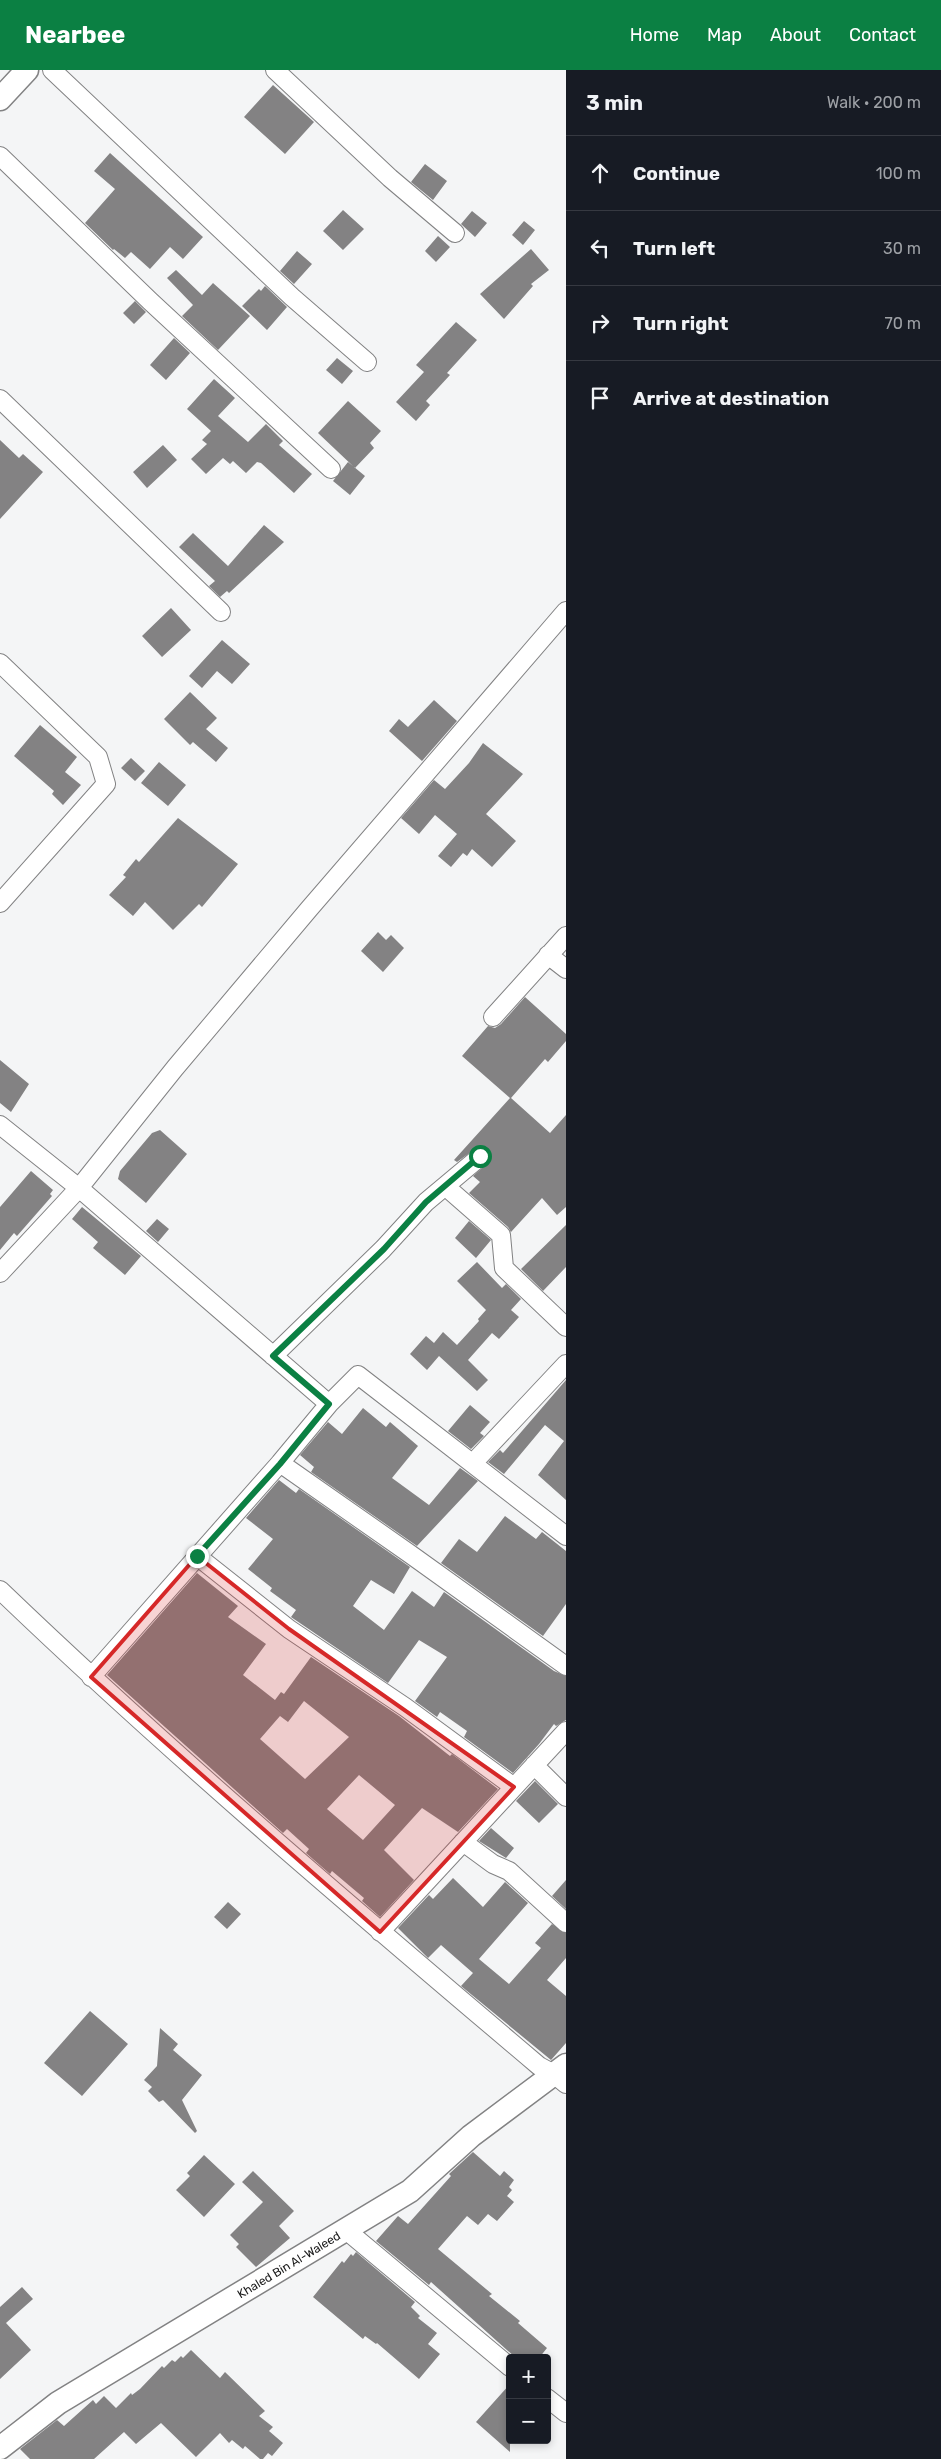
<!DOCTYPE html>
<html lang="en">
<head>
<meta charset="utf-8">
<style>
	:root { --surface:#171b24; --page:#242831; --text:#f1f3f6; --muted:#9ea1a6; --line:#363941; --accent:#0b8043 }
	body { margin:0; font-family:Rubik,sans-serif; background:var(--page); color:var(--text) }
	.controls { position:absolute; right:15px; bottom:15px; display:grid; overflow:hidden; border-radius:5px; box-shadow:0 2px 8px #0003 }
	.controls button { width:45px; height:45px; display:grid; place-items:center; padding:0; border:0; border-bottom:1px solid var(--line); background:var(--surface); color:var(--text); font:25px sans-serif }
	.stop { position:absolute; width:15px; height:15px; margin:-11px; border:4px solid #0b8043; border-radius:50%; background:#fff }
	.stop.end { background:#0b8043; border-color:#fff; box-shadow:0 1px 5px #0008 }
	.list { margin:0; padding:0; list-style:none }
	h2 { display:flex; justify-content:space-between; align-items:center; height:65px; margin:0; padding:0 20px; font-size:21px }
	h2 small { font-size:16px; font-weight:400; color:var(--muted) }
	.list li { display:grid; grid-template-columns:32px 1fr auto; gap:15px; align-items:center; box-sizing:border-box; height:75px; padding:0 20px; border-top:1px solid var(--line) }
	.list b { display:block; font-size:19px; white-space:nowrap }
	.list em { font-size:16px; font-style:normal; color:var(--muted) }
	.icon { flex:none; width:28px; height:28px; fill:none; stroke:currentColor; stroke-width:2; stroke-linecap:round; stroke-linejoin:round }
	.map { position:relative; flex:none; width:566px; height:2389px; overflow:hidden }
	header { display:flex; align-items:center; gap:30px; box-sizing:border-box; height:70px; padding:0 25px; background:var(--accent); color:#fff }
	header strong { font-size:24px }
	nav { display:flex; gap:28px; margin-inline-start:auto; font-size:18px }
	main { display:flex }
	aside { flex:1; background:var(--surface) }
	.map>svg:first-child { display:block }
</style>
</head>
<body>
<header>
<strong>Nearbee</strong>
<nav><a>Home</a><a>Map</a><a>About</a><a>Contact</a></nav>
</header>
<main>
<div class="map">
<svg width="566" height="2389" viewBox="0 0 566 2389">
	<rect width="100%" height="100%" fill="#f4f5f6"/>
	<!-- building -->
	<path fill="#838283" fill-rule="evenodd" d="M273,15L314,52L285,84L244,47Z
		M110,83L203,167L183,189L170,177L150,199L131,182L125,188L114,179L113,180L85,153L115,119L94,101Z
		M425,94L447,111L433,130L411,112Z
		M343,140L364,159L343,180L323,161Z
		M472,141L487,153L475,167L461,154Z
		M524,151L535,160L523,175L512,165Z
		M438,166L450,177L436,192L425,181Z
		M531,179L549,200L531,214L533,216L504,249L480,224Z
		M297,181L312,194L294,214L280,201Z
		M176,200L202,225L213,213L250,246L218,280L182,246L193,235L167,208Z
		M265,216L287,237L267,260L242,236L259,219L261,221Z
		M135,231L146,242L134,254L123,243Z
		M456,252L477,270L447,303L450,305L426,331L430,335L416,351L396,332L424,302L416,295Z
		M174,268L190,283L166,310L150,295Z
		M337,288L353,301L342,314L326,300Z
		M214,309L235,328L218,346L248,372L266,354L283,371L279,375L312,404L294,423L261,393L257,392L246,403L233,391L230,394L223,388L206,404L191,389L207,374L202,370L211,361L187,339Z
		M348,331L381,361L370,373L374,378L355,398L318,363Z
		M0,370L19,388L23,384L43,402L0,449Z
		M163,375L177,390L147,418L133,402Z
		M348,392L365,406L350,425L333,411Z
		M264,455L284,472L229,523L227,521L220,527L209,516L215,511L179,477L193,463L228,496Z
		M171,538L191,560L162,587L142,566Z
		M222,570L250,594L232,614L217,601L202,618L189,606Z
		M190,622L217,648L206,659L228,678L216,692L193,672L190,675L164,649Z
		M434,630L457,651L422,691L389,661L399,649L408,657Z
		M40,655L77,687L65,702L81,715L63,735L52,724L54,721L14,686Z
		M483,673L523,704L486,744L516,771L492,797L472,779L467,786L463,783L451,797L438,786L457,764L435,745L419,764L401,748L434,710L445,719L469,693Z
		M131,688L145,701L135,711L121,698Z
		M159,692L186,715L168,736L141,713Z
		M178,748L238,794L202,837L199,834L173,860L145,832L133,846L109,825L126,807L123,805L136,789L139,792Z
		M378,862L386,870L391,865L404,878L383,902L361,881Z
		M525,927L566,964V971L548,992L545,989L511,1028L550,1063L566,1045V1137L557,1145L542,1128L511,1162L508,1157L469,1123L480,1112L473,1106L491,1090L489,1080L479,1076L457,1092L454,1090L510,1028L462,986L488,956L495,958L501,954Z
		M0,990L29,1014L11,1042L0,1033Z
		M160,1060L187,1084L146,1133L118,1109L120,1101L152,1063Z
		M31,1101L53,1120L50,1124L52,1126L17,1166L14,1163L0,1180V1137Z
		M82,1137L141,1186L125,1205L93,1178L98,1172L72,1149Z
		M157,1149L169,1159L158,1172L146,1161Z
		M469,1151L491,1170L476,1188L455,1168Z
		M566,1155V1197L543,1221L521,1199Z
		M477,1192L502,1218L506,1214L521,1229L511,1240L519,1247L499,1269L492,1263L468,1290L488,1310L477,1321L439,1286L427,1300L410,1284L426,1266L434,1273L443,1262L457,1275L479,1251L478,1249L486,1240L457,1211Z
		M566,1310V1430L538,1405L564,1371L545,1355L504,1404L488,1392L500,1380L503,1383Z
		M470,1335L490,1352L480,1363L484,1366L471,1379L448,1361Z
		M363,1338L386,1357L390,1352L418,1376L392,1408L429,1435L460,1398L478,1411L417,1476L311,1402L314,1397L300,1385L328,1352L342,1364Z
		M279,1410L296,1423L299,1419L410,1497L394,1524L371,1510L353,1536L384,1560L412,1521L434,1537L444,1522L554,1601L566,1606V1650L556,1656L554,1654L539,1674L513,1703L464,1667L467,1661L440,1642L437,1647L415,1631L447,1587L419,1570L388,1613L291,1547L296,1540L270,1521L272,1518L248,1499L273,1469L246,1448Z
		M505,1446L536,1469L542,1462L566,1481V1534L543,1566L441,1493L459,1469L477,1482Z
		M197,1503L238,1536L228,1547L266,1574L243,1605L275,1630L281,1622L284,1624L311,1587L399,1646L450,1686L452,1684L498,1719L458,1762L422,1738L384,1780L414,1810L380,1847L362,1831L364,1828L332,1801L330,1804L306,1783L309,1779L287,1759L283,1763L107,1605ZM304,1631L349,1667L305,1709L260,1669L280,1646L288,1652ZM359,1705L395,1735L363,1770L327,1739Z
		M535,1711L558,1734L539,1753L516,1731Z
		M491,1758L514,1778L506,1788L479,1771Z
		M453,1808L483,1837L505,1812L528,1833L479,1889L509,1914L541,1878L535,1873L552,1854L566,1863V1888L547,1910L566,1926V1973L551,1990L461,1916L473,1903L441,1875L428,1888L398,1858L429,1825L433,1829Z
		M566,1810V1839L552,1826Z
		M228,1832L241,1844L227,1859L214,1847Z
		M90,1941L128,1974L82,2026L44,1993Z
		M160,1958L178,1974L173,1980L202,2005L182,2030L197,2061L195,2063L163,2030L159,2032L148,2021L152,2017L144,2010L157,1996Z
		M473,2082L500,2106L504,2101L514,2110L509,2117L512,2120L507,2126L514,2132L497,2151L488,2144L478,2155L467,2146L438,2179L492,2224L489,2226L520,2251L518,2253L547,2278L539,2288H516L431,2212L429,2215L376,2171L398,2146L408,2154L451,2106L449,2104Z
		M204,2085L235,2114L204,2147L176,2120L190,2106L187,2103Z
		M253,2101L294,2141L279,2156L290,2168L256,2197L236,2177L239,2174L230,2165L263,2132L242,2112Z
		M356,2182L415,2232L411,2237L420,2246L418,2248L437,2263L428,2274L440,2284L419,2309L377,2273L376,2274L365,2266L363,2269L313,2227L342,2191L344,2193L351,2184L353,2186Z
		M22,2217L33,2229L6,2253L31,2280L0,2309V2237Z
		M191,2280L220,2308L225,2302L265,2341L259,2346L273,2357L269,2361L283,2373L272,2386L268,2383L263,2389H260L245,2376L243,2379L232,2370L229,2373L220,2363L196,2387L161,2353L136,2374L124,2362L94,2389H30L20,2379L57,2350L64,2356L93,2330L96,2334L104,2326L116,2338L131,2323L132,2325L140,2319L162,2296L164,2298L172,2290L175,2292L181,2286L183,2288Z
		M510,2314V2382L476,2352Z"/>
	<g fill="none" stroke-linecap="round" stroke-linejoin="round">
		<!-- minor casing -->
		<g stroke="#828283" stroke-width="20">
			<path id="minor" d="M52,0L292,227L367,292
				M275,0L390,108L455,163
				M0,86L150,231L331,399
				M0,329L221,542
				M0,593L98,687L106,714L0,833
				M548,885L566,899
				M493,947L566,866
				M0,1055L79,1118L329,1334L358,1305L566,1466
				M445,1116L501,1165L504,1198L566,1257
				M0,1203L79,1118L175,998L309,839L566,541
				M273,1286L383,1179L426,1132L481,1086
				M280,1393L410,1484L566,1596
				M473,1393L566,1294
				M197,1486L289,1559L405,1637L514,1717
				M0,1520C173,1686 356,1841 539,1996L554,2004L566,2014
				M91,1607L280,1393L329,1334
				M534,1695L566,1727
				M463,1772L493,1794L509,1801L566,1853
				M380,1862L566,1661
				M346,2160L510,2297
				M547,2328L566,2343"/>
		</g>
		<!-- tertiary casing -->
		<g stroke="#828283" stroke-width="25">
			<path id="tertiary" d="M0,29L27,0
				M0,2378L58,2333L410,2121L471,2066L566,1995"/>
		</g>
		<!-- minor -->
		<use href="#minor" stroke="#fff" stroke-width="18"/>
		<!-- tertiary -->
		<use href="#tertiary" stroke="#fff" stroke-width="22"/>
	</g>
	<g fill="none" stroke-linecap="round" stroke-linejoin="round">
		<!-- route -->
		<path stroke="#0b8043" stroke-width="6" d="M197,1486L280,1394L329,1334L273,1286L384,1179L426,1132L480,1086"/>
	</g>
	<!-- marked area -->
	<path fill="#d62828" fill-opacity="0.2" stroke="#d62828" stroke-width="4" stroke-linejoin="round" d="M197,1486L289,1559L514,1717L380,1862L91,1607Z"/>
	<g text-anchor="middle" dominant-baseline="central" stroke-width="4.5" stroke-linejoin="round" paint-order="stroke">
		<!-- street labels -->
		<g font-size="12" fill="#191919" stroke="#fff">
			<text transform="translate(289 2195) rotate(-31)">Khaled Bin Al-Waleed</text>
		</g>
	</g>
</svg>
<div class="controls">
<button>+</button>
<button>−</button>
</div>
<div class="stop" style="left:480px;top:1086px"></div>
<div class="stop end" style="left:197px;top:1486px"></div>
</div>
<aside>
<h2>3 min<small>Walk · 200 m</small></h2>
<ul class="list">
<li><svg class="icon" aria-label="ahead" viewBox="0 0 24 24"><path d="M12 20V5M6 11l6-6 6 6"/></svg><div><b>Continue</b></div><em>100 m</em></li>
<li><svg class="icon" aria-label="left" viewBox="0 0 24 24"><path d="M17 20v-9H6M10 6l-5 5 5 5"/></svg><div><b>Turn left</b></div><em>30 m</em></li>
<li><svg class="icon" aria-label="right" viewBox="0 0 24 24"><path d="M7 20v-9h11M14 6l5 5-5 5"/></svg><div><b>Turn right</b></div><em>70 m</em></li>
<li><svg class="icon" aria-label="arrive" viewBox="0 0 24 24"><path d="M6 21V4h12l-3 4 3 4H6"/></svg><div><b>Arrive at destination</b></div></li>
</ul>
</aside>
</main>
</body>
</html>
